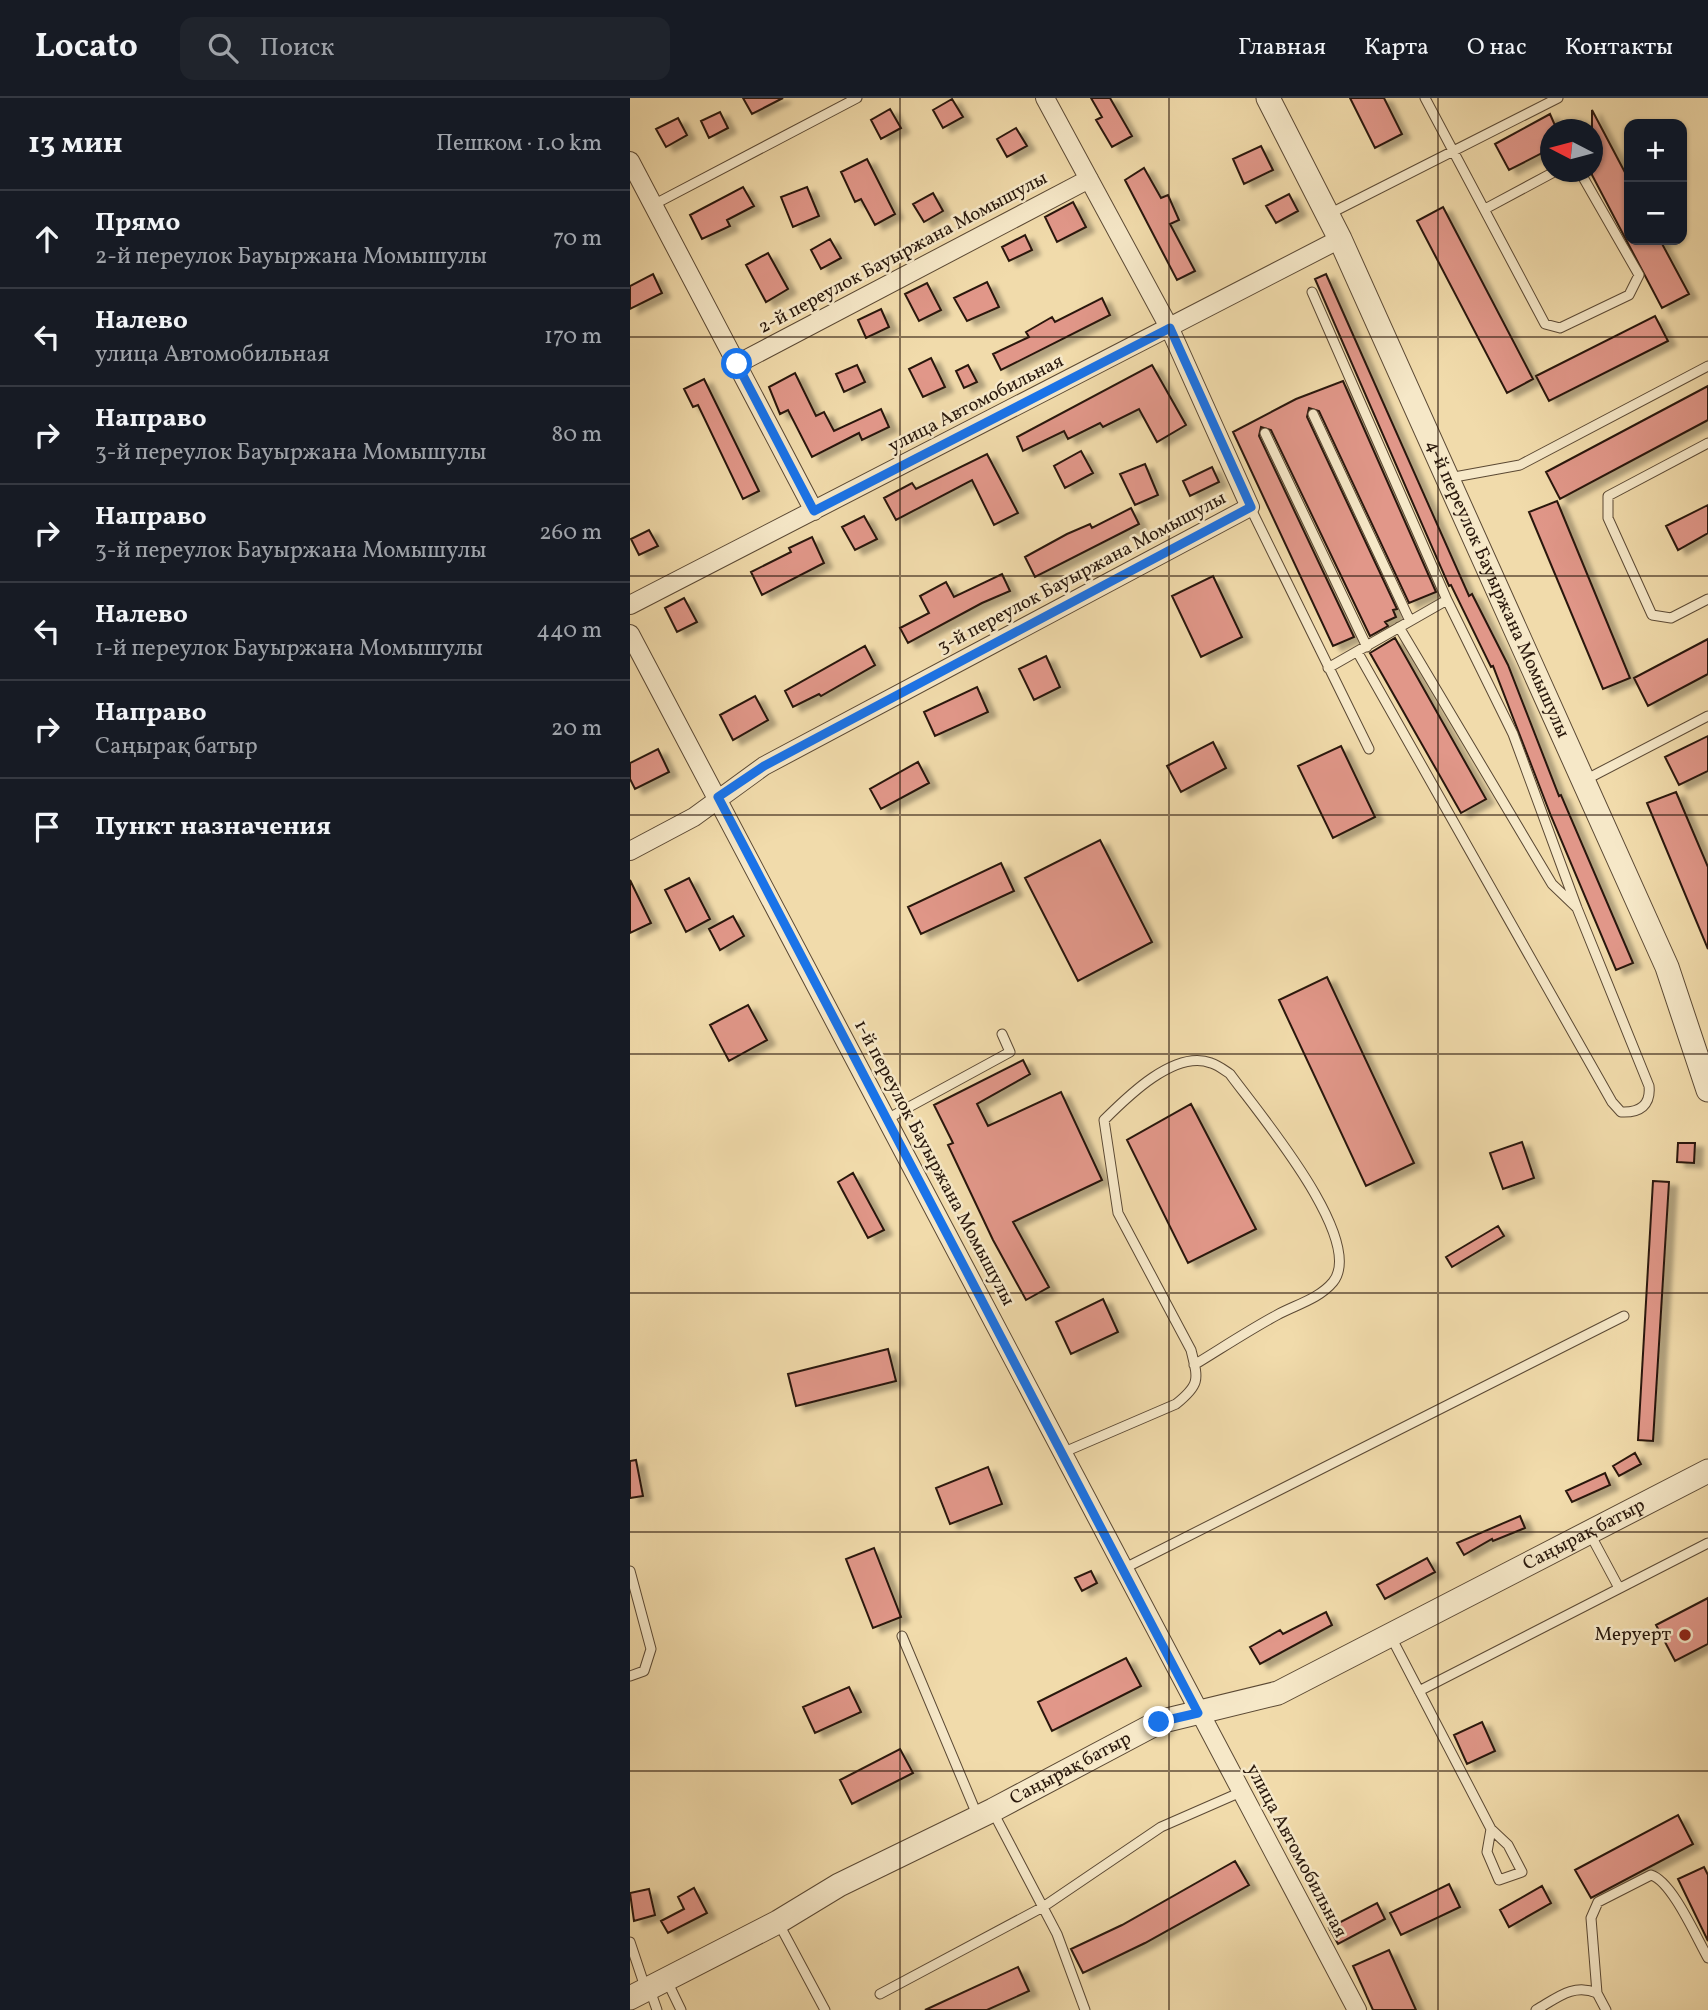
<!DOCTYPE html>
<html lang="ru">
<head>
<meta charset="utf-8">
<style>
	:root { --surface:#171b24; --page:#20242c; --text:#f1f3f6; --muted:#9ea1a6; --line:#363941 }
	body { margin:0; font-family:Vollkorn,serif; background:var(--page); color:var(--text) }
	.controls { position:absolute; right:21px; top:21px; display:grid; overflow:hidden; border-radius:14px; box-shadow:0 2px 5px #0004 }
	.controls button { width:63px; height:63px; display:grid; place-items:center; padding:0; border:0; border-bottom:2px solid var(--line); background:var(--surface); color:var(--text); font:35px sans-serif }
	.compass { position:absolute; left:910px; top:21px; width:63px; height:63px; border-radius:50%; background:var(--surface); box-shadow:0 2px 5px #0004; rotate:276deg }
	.stop { position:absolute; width:21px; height:21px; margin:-16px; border:5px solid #1a73e8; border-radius:50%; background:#fff }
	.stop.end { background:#1a73e8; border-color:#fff; box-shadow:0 2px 7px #0008 }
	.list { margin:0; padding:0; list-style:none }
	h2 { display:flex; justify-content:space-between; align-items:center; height:91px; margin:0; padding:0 28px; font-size:30px }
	h2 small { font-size:23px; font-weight:400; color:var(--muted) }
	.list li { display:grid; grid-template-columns:46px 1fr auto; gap:21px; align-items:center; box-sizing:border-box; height:98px; padding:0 28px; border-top:2px solid var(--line) }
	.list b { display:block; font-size:26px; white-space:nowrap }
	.list p { margin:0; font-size:23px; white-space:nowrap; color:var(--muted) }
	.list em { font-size:23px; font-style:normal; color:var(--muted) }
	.icon { flex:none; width:38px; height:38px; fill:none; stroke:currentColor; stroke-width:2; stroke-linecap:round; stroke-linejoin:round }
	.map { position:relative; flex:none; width:1078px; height:1912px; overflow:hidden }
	header { display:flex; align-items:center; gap:42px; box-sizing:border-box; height:98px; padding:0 35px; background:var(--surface); border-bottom:2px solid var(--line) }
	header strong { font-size:33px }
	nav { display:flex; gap:38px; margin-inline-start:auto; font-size:24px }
	.search { width:490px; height:63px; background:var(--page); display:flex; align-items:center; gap:18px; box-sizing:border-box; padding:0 24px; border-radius:14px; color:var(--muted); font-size:26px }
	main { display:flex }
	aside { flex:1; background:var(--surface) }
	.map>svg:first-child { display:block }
</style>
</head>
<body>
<header>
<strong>Locato</strong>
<div class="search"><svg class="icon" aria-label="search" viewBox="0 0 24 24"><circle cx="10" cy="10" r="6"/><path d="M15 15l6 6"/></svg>Поиск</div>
<nav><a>Главная</a><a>Карта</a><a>О нас</a><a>Контакты</a></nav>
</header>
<main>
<aside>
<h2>13 мин<small>Пешком · 1.0 km</small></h2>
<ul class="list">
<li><svg class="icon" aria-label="ahead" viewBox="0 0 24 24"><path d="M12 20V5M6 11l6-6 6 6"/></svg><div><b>Прямо</b><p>2-й переулок Бауыржана Момышулы</p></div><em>70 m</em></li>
<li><svg class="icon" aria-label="left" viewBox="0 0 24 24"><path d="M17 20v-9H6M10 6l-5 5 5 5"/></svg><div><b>Налево</b><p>улица Автомобильная</p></div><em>170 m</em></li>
<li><svg class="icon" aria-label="right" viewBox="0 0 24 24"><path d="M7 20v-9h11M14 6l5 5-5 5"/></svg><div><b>Направо</b><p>3-й переулок Бауыржана Момышулы</p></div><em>80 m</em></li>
<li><svg class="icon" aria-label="right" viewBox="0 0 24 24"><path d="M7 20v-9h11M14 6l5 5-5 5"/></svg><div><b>Направо</b><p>3-й переулок Бауыржана Момышулы</p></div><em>260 m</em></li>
<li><svg class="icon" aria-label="left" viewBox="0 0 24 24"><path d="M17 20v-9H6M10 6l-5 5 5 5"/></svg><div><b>Налево</b><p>1-й переулок Бауыржана Момышулы</p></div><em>440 m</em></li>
<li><svg class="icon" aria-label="right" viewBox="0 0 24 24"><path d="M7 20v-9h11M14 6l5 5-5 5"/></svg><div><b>Направо</b><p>Саңырақ батыр</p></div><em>20 m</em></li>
<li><svg class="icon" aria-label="arrive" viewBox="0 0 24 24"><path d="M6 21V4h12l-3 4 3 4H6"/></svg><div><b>Пункт назначения</b></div></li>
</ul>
</aside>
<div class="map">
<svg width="1078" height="1912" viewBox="0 0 1078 1912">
	<defs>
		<filter id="shadow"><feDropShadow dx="8" dy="4.5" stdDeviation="2" flood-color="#0004"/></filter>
	</defs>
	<rect width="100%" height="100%" fill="#f1dbab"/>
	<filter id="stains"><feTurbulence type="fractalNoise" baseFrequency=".00286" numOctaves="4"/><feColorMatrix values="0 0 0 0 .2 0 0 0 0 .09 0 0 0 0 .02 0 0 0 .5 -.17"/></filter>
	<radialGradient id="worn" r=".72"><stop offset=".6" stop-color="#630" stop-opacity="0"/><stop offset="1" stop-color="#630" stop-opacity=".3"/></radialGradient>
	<!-- building -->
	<path fill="#e19789" stroke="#29180c" stroke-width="2" filter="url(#shadow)" d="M113,0H153L122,16Z
		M461,0H480L502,38L482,49L466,22L472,19Z
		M720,0H754L772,36L745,50Z
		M322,1L333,19L313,30L303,12Z
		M260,11L271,30L251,41L241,22Z
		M962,12L999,82V142H1030L1059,196L1032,210L962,77Z
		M90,14L98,30L79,40L71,23Z
		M920,16L927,32H920V51L879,72L865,46Z
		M48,20L57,37L36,49L26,31Z
		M386,30L397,48L377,59L367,41Z
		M631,48L643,72L614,86L603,61Z
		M237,61L265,116L245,127L231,101L225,104L211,74Z
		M514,70L531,100L538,97L549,122L540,126L565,173L547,182L495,82Z
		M113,89L124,108L97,122L100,128L72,141L60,117Z
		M177,89L189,118L163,129L151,99Z
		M303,95L313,113L294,124L283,106Z
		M659,96L668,113L646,125L636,108Z
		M443,104L456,129L427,144L415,119Z
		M813,109L903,281L877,295L787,123Z
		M395,137L402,152L379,163L372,149Z
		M200,141L211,160L191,171L181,152Z
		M138,155L158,191L136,204L116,167Z
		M23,176L32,195L0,211V188Z
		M696,176L839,498L842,496L878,567L929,698L931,697L1003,865L986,872L921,718L863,568L861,569L821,487L819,488L685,181Z
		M357,184L369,209L337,223L324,200Z
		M297,185L311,212L289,223L275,196Z
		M472,200L480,217L371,272L363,256L399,239L396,234L422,219L425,224Z
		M251,211L259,229L236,240L228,222Z
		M1025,218L1038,243L919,303L906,278Z
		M301,260L315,289L293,299L279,271Z
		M227,267L235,284L214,294L206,276Z
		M338,267L347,284L334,290L326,273Z
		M522,267L556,327L527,344L509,311L473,329L470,325L438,341L434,333L393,353L387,339Z
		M165,275L186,318L194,314L204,333L251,311L259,329L232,342L229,335L182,359L158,312L150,316L139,289Z
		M74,281L129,393L113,401L68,307L63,309L54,291Z
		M713,283L806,494L779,505L689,313L679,310L677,319L767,511L763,512L766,519L755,524L758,528L740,538L641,332L631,329L629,338L724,539L703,548L603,334L666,301Z
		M1078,288V322L930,401L916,374Z
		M451,353L463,375L435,390L424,368Z
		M357,356L388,415L364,427L342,382L266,422L254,400L282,385L286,391Z
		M515,366L528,397L505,407L490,376Z
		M582,369L589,384L560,398L553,383Z
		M927,403L1000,580L973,591L899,414Z
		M1078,407V435L1048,452L1036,428Z
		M501,410L509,426L405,479L395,459L437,436L460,426L462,430Z
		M234,418L247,441L225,452L212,429Z
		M19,432L28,448L9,457L1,441Z
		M182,439L194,465L132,497L121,474L161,454L159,450Z
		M372,476L380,493L352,505L278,545L270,530L299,515L290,498L316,484L324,499Z
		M583,478L612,539L571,559L542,498Z
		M54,500L67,524L47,534L35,510Z
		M765,540L856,701L831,715L740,555Z
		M1078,541V576L1018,608L1004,580Z
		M235,548L245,567L191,598L189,596L163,609L155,593Z
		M416,558L430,589L404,602L389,571Z
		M347,589L358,614L305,638L294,614Z
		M125,598L138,622L103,642L90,617Z
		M1078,638V673L1049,687L1035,659Z
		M583,644L596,670L551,694L537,668Z
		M711,648L745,719L703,740L668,668Z
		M28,651L39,674L5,691L0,681V665Z
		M288,664L299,685L251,711L240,691Z
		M1046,694L1078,769V851L1017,705Z
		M470,742L522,844L448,883L395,780Z
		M371,765L384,793L291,836L278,809Z
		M59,780L80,821L56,834L35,792Z
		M0,782L21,825L0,835Z
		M103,818L114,838L90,852L79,831Z
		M697,879L784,1065L736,1088L649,902Z
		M118,907L137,942L99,963L80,927Z
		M393,962L400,976L347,1006L358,1028L431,994L472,1082L383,1124L419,1189L396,1202L363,1142L318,1047L323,1045L304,1007Z
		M561,1006L626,1131L558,1165L497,1042Z
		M892,1044L904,1080L873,1091L860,1055Z
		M1048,1045H1065L1064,1065L1047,1064Z
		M223,1075L254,1132L238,1140L208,1084Z
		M1023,1083L1039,1084L1023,1343L1008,1342Z
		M868,1128L874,1138L822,1169L816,1159Z
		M473,1201L488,1234L441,1256L426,1224Z
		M258,1251L266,1283L166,1308L158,1276Z
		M1005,1355L1011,1366L989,1378L983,1368Z
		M6,1362L13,1398L0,1400V1363Z
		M358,1369L372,1406L320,1426L306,1390Z
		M975,1375L980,1387L942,1404L936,1393Z
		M890,1418L895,1430L863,1443L862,1441L834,1457L827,1445Z
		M244,1450L271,1519L243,1530L216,1461Z
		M797,1460L805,1474L755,1501L747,1487Z
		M461,1473L467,1485L452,1493L445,1480Z
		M1078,1500V1546L1045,1563L1026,1527Z
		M696,1514L702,1527L630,1566L620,1549L650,1532L653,1536Z
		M496,1560L511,1588L422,1633L408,1604Z
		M219,1589L231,1614L185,1635L173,1609Z
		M852,1624L865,1653L837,1666L824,1637Z
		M270,1651L283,1675L222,1706L210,1682Z
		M1048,1717L1063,1746L961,1800L945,1772Z
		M605,1763L619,1787L515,1845L453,1875L441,1851L492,1827Z
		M1074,1769L1078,1777V1843L1048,1781Z
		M819,1786L830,1809L771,1837L760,1815Z
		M912,1788L921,1805L879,1829L870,1812Z
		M64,1790L77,1815L38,1835L31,1823L54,1811L48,1799Z
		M19,1791L25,1817L4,1823L0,1795Z
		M747,1805L755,1821L708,1846L699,1830Z
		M759,1852L786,1912H743L723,1868Z
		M388,1869L399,1893L357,1912H295Z"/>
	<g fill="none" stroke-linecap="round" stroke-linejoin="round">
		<!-- service casing -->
		<g stroke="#5b4934" stroke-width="11">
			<path id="service" d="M795,0L915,226L930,230L999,197L1009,177L950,74
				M23,107L227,0
				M855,111L924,74
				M699,116L928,0
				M682,194L817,502
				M683,316L780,523
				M635,335L737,549
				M1078,345L978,398V420L1022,517L1041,520L1078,501
				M819,380L890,367L1078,268
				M620,409L739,651
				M769,529L922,786L946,809
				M698,570L817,502L883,636L947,810L1019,988C1021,1007 1010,1015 991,1014L982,1004L728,555
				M955,682L1078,618
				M257,1021L380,954L372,936
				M432,1355L546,1306C571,1286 568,1281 561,1252L488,1115L474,1022C497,999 545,951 581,965C588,967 594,972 600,976C626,1012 737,1142 703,1184C689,1201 665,1207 647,1217C619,1232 592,1250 564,1267
				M960,1436L989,1490
				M493,1471L994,1218
				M0,1473L21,1551L14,1573L0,1578
				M760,1537L861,1731L857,1754L869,1782L892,1774L878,1747L861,1731
				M272,1538L348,1719
				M789,1593L1078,1445
				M363,1714L427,1836L455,1912
				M149,1826L195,1912
				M0,1844L16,1892
				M37,1883L51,1912
				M20,1892L27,1912
				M967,1895L961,1820L968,1804L1021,1777C1042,1783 1067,1841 1078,1860
				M250,1896L413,1809L531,1729L611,1694
				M906,1912C927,1900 943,1885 967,1895L976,1912"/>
		</g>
		<!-- minor casing -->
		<g stroke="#5b4934" stroke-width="20">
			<path id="minor" d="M0,63L184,413
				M107,266L459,81
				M0,507L710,141
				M0,536L727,1912
				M0,753L64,719L134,668L620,409L540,231L415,0"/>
		</g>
		<!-- tertiary casing -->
		<g stroke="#5b4934" stroke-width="25">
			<g id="tertiary">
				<path id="s1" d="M638,0L710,141L1037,869L1078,992"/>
				<path id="s2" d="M0,1900L148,1824L209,1787L363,1712L529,1624L648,1595L1078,1373"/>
			</g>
		</g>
		<!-- service -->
		<use href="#service" stroke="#f6e8c8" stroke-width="9"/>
		<!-- minor -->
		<use href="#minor" stroke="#f6e8c8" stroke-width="18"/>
		<!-- tertiary -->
		<use href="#tertiary" stroke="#f6e8c8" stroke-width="23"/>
	</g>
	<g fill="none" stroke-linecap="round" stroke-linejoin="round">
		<!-- route -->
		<path stroke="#1a73e8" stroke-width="9" d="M107,266L184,413L540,230L621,409L134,668L88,699L568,1615L529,1624"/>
	</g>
	<!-- grid -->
	<path fill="none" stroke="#29180c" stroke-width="2" stroke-opacity="0.55" d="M270,0V1912M539,0V1912M808,0V1912M0,239H1078M0,478H1078M0,717H1078M0,956H1078M0,1195H1078M0,1434H1078M0,1673H1078"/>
	<!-- markers -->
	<circle fill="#8f2418" stroke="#f6e8c8" stroke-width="2.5" cx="1055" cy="1537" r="7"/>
	<g text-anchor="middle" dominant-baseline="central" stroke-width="5" stroke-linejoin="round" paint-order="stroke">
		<!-- street labels -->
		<g font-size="19" fill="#29180c" stroke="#f6e8c8">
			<text transform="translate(273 155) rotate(-28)">2-й переулок Бауыржана Момышулы</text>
			<text transform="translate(346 306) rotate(-27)">улица Автомобильная</text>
			<text transform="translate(452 475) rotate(-28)">3-й переулок Бауыржана Момышулы</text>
			<text stroke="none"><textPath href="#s1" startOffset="542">4-й переулок Бауыржана Момышулы</textPath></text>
			<text transform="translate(304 1065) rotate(62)">1-й переулок Бауыржана Момышулы</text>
			<text stroke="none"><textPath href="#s2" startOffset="1064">Саңырақ батыр</textPath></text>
			<text stroke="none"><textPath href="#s2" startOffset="497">Саңырақ батыр</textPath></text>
			<text transform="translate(666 1753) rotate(62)">улица Автомобильная</text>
		</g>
		<!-- poi labels -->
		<g font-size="19" fill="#29180c" stroke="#f6e8c8" text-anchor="end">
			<text x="1041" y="1537">Меруерт</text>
		</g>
	</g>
	<rect width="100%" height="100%" filter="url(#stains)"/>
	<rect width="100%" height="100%" fill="url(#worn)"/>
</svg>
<div class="controls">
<button>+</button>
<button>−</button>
</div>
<svg class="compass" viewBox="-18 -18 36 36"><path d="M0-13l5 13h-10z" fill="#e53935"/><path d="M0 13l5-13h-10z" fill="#9ea1a6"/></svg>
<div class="stop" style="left:107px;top:266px"></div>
<div class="stop end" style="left:529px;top:1624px"></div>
</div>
</main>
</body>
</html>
